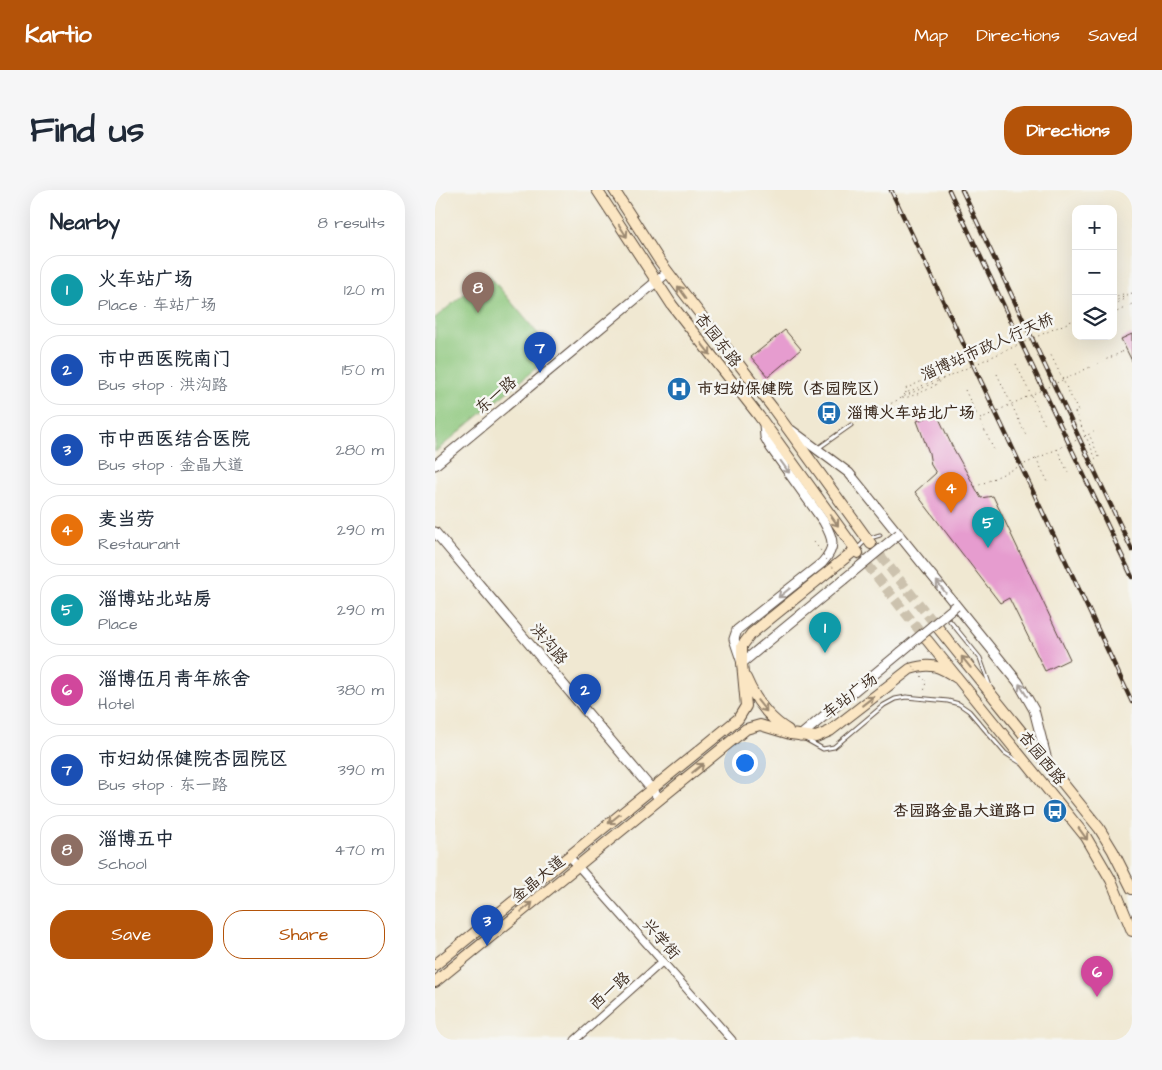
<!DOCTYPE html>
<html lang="en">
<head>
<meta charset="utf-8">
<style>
	:root { --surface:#fff; --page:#f6f6f7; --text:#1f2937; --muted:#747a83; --line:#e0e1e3; --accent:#b45309 }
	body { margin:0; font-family:"Architects Daughter","LXGW WenKai TC",sans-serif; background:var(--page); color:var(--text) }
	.controls { position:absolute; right:15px; top:15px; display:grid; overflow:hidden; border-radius:10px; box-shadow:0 5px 20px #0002 }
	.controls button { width:45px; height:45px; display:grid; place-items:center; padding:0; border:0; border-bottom:1px solid var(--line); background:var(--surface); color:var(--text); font:25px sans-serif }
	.you { position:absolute; left:309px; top:572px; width:18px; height:18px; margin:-12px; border:4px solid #fff; border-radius:50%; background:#1a73e8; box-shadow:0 0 0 8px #1a73e833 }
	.badge { display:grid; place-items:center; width:32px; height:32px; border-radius:50%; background:var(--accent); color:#fff; font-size:16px; font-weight:700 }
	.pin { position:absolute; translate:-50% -41px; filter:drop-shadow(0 1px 2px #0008) }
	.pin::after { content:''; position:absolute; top:26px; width:18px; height:15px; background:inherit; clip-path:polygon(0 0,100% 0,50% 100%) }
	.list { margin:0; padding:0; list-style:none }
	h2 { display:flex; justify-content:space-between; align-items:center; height:65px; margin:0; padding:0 20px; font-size:21px }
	h2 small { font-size:16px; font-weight:400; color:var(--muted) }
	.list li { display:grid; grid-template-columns:32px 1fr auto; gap:15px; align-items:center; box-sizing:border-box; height:70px; margin:0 10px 10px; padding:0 10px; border:1px solid var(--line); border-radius:20px }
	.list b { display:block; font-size:19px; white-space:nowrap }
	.list p { margin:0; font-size:16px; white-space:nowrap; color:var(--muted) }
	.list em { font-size:16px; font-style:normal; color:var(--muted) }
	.actions { display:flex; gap:10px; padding:15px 20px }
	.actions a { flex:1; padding:11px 0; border:1px solid var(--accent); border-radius:20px; text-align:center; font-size:18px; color:var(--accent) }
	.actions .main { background:var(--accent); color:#fff }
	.icon { flex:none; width:28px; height:28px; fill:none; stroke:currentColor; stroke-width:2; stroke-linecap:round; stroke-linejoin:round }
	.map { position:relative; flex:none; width:697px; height:850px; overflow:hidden; border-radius:20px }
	header { display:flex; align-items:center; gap:30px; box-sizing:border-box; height:70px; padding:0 25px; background:var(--accent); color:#fff }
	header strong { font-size:24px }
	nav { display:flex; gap:28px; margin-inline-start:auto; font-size:18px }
	.intro { display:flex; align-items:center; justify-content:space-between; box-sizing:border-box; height:120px; padding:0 30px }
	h1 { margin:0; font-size:35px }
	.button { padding:12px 22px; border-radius:20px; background:var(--accent); color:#fff; font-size:18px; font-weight:700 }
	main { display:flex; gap:30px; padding:0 30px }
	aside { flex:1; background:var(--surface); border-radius:20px; box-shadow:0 5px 20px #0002 }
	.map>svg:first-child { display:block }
</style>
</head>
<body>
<header>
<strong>Kartio</strong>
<nav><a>Map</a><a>Directions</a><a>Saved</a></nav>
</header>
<div class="intro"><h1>Find us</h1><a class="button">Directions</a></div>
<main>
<aside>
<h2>Nearby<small>8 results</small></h2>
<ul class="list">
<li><span class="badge" style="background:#0f9aa8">1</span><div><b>火车站广场</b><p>Place · 车站广场</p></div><em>120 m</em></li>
<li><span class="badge" style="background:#1a4fb4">2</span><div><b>市中西医院南门</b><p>Bus stop · 洪沟路</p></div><em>150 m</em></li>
<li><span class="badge" style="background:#1a4fb4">3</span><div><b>市中西医结合医院</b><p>Bus stop · 金晶大道</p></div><em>280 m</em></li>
<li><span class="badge" style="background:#e8710a">4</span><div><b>麦当劳</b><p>Restaurant</p></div><em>290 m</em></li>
<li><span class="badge" style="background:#0f9aa8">5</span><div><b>淄博站北站房</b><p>Place</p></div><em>290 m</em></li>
<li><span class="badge" style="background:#d1479c">6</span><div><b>淄博伍月青年旅舍</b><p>Hotel</p></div><em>380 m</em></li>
<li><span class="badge" style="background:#1a4fb4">7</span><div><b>市妇幼保健院杏园院区</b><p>Bus stop · 东一路</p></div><em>390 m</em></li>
<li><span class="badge" style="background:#8d6e63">8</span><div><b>淄博五中</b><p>School</p></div><em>470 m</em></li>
</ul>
<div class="actions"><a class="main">Save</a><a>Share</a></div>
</aside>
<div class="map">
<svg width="697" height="850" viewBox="0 0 697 850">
	<rect width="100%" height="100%" fill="#f6f6f2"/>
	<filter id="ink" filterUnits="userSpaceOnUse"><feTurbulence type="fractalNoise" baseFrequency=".02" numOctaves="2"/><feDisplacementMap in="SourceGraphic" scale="10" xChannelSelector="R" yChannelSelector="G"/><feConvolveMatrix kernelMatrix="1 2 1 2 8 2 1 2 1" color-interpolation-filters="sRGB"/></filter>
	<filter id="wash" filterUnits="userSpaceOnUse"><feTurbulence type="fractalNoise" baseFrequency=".0096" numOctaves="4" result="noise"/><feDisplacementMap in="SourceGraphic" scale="20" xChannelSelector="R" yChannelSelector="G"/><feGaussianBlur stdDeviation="1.12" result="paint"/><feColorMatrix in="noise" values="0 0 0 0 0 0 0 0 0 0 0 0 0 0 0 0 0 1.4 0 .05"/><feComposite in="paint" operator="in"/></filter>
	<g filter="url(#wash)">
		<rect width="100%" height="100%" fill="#f0e8d2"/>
		<!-- garden -->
		<path fill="#8bc67a" stroke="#63784c" d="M53,84L119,163L0,262V128Z"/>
		<g id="blocks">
			<!-- building -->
			<path fill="#e69ccf" d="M350,140L366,159L333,187L316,167Z
				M697,144V171L686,149Z
				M502,224L517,256L546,308L558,306L635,469L610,481L574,408L565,413L480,302L501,283L496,275L494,263L482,231Z"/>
		</g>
	</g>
	<g filter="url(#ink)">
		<use href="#blocks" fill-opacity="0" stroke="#564639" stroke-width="1"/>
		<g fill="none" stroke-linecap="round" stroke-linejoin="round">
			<!-- secondary-tunnel -->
			<path stroke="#ccc2ae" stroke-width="10" stroke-dasharray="10 5" stroke-linecap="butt" d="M436,354L503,438
				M423,363L492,450"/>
			<!-- service casing -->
			<g stroke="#564639" stroke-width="5">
				<path id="service" d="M382,259L416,235
					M423,358L432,349L445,345
					M515,431L545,468L555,496
					M372,550L388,559L399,557L449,515L460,509L471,507L513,511L524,514L534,521L570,563L586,573"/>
			</g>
			<!-- minor casing -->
			<g stroke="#564639" stroke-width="9">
				<path id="minor" d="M134,666L297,850
					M140,850L227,772"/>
			</g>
			<!-- tertiary casing -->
			<g stroke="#564639" stroke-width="11">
				<path id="tertiary" d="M329,234L330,247L336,258L389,332C399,350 401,357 387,373L302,440L299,449L307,473L408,390
					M356,240L414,283L583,492L599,520L613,574
					M0,275L233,82
					M0,342L225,609
					M365,546L466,462"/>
			</g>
			<!-- secondary casing -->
			<g stroke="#564639" stroke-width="12">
				<path id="secondary" d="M162,0L237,115L324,226L423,363
					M179,0L224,70L245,98L337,217L436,354
					M503,438L664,638L678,661L697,699
					M492,450L651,647L676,690L697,741
					M311,488C320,509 333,528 353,540
					M0,775L303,529L311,516L307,473V456L316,444L420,360
					M0,792L311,539L325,535L355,544L381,547L395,541L475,479C496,472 504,476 522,488"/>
			</g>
			<!-- path -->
			<path stroke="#564639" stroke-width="1" stroke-dasharray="1 4" stroke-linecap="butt" d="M678,109L688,104H694L690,109L678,115
				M678,112L697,103
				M678,124L697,114
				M614,161L643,221L640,222L661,269L664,267L654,244
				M687,162L691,160
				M581,174L610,235
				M562,184L591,245
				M502,189H508C498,199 479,206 465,209L471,203Z
				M530,200L559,260
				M471,203L470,199L500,185L502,188
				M421,232L472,205L503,191
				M622,259L633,282
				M601,268L613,292
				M379,352L386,361
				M486,486L491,491L489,503"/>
			<!-- service -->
			<use href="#service" stroke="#fff" stroke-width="3"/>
			<!-- minor -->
			<use href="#minor" stroke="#fff" stroke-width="7"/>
			<!-- tertiary -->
			<use href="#tertiary" stroke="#fff" stroke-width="9"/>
			<!-- secondary -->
			<use href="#secondary" stroke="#fbe6c3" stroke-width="10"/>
			<!-- rail casing -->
			<g stroke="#3b2a1e" stroke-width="4.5">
				<path id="rail" d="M456,0L697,512
					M514,0L697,387
					M527,0L697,360"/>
			</g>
			<!-- rail -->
			<use href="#rail" stroke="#f6f6f2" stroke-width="2.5" stroke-dasharray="8" stroke-linecap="butt"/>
			<!-- tertiary-bridge casing -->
			<g stroke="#564639" stroke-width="11" stroke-linecap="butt">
				<path id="tertiary-bridge" d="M408,390L464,344
					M466,462L521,416"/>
			</g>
			<!-- path-bridge -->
			<path stroke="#564639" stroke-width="1" stroke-dasharray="1 4" stroke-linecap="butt" d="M503,191L641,129
				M545,229L687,162
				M540,297L659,242
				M388,365L403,384
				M471,468L483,483"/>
			<!-- tertiary-bridge -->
			<use href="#tertiary-bridge" stroke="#fff" stroke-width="9"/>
		</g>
		<!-- one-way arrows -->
		<defs><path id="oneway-shaft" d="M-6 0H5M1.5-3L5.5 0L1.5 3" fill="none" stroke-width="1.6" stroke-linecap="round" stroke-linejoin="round" transform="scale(1.25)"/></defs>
		<g stroke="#9b8870">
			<use href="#oneway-shaft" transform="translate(188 41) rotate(57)"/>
			<use href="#oneway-shaft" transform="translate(247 102) rotate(-126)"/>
			<use href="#oneway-shaft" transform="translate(271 159) rotate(52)"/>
			<use href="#oneway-shaft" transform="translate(399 330) rotate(55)"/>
			<use href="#oneway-shaft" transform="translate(531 472) rotate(-129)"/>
			<use href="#oneway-shaft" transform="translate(433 511) rotate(-38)"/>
			<use href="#oneway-shaft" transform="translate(327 516) rotate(51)"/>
			<use href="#oneway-shaft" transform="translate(263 578) rotate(-39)"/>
			<use href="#oneway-shaft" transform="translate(179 629) rotate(141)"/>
			<use href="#oneway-shaft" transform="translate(648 644) rotate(54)"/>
			<use href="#oneway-shaft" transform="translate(92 717) rotate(-39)"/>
		</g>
		<g stroke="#a79f9a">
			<use href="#oneway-shaft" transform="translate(350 277) rotate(54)"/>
			<use href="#oneway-shaft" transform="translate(506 397) rotate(-128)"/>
			<use href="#oneway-shaft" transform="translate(349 403) rotate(141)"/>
			<use href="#oneway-shaft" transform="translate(588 500) rotate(-122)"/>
		</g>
	</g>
	<!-- icons -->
	<defs>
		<g id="hospital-disc" transform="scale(1.25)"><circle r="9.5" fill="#1f6fb2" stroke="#f6f6f2"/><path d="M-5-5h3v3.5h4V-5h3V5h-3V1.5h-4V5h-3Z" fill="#fff"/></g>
		<g id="bus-disc" transform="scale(1.25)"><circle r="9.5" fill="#1f6fb2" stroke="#f6f6f2"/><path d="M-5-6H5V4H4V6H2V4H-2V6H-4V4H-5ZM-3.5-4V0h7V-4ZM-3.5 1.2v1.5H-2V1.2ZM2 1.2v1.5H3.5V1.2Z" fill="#fff"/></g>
	</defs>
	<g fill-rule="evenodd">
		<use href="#hospital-disc" x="244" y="199"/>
		<use href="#bus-disc" x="394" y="223"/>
		<use href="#bus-disc" x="620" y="621"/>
	</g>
	<g text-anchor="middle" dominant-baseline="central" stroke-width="5" stroke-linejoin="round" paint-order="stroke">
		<!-- street labels -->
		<g font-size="16" fill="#3b2a1e" stroke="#f6f6f2">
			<text transform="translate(283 150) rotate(52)">杏园东路</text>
			<text transform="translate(552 157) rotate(-24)">淄博站市政人行天桥</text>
			<text transform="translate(61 205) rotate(-40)">东一路</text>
			<text transform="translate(114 454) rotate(50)">洪沟路</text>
			<text transform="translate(415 506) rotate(-37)">车站广场</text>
			<text transform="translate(607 568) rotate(51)">杏园西路</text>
			<text transform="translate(103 689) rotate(-39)">金晶大道</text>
			<text transform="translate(226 749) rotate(49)">兴学街</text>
			<text transform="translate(175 801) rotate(-42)">西一路</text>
		</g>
		<!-- poi labels -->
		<g font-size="16" font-weight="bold" fill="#3b2a1e" stroke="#f6f6f2" text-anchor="start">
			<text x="262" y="199">市妇幼保健院（杏园院区）</text>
			<text x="412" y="223">淄博火车站北广场</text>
			<text x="602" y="621" text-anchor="end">杏园路金晶大道路口</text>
		</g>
	</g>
</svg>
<div class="controls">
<button>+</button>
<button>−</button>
<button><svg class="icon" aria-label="layers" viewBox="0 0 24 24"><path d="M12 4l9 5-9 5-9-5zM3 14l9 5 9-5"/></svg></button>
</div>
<div class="you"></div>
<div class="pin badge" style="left:390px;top:463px;background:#0f9aa8">1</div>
<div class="pin badge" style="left:150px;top:525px;background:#1a4fb4">2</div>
<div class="pin badge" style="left:52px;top:756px;background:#1a4fb4">3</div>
<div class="pin badge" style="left:516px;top:323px;background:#e8710a">4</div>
<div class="pin badge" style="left:553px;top:358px;background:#0f9aa8">5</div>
<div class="pin badge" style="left:662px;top:807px;background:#d1479c">6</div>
<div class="pin badge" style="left:105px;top:183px;background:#1a4fb4">7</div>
<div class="pin badge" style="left:43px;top:123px;background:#8d6e63">8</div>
</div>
</main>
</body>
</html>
